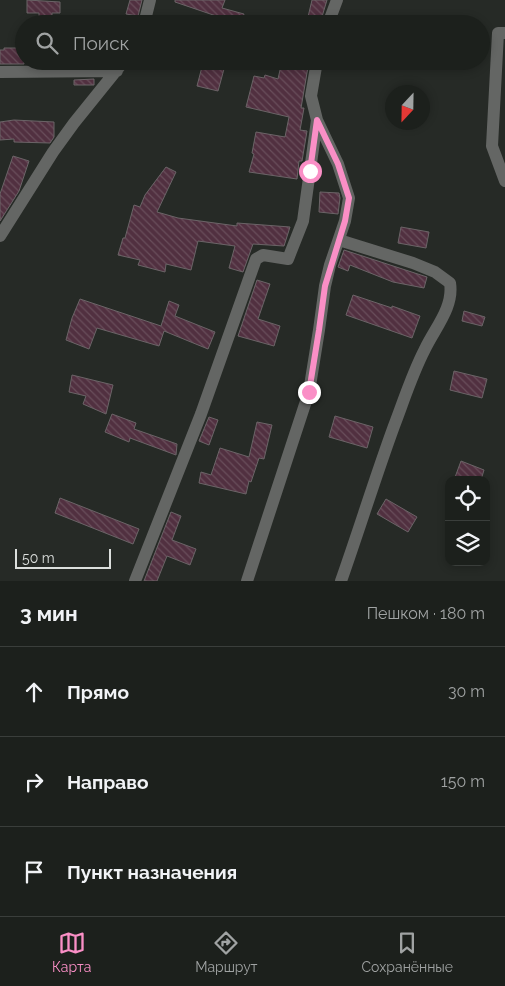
<!DOCTYPE html>
<html lang="ru">
<head>
<meta charset="utf-8">
<style>
	:root { --surface:#1c201c; --page:#292d29; --text:#f1f3f6; --muted:#a0a3a3; --line:#3a3e3b; --accent:#fa8fc6 }
	body { margin:0; font-family:Raleway,sans-serif; background:var(--page); color:var(--text) }
	.controls { position:absolute; right:15px; bottom:15px; display:grid; overflow:hidden; border-radius:10px; box-shadow:0 2px 8px #0003 }
	.controls button { width:45px; height:45px; display:grid; place-items:center; padding:0; border:0; border-bottom:1px solid var(--line); background:var(--surface); color:var(--text); font:25px sans-serif }
	.compass { position:absolute; left:385px; top:85px; width:45px; height:45px; border-radius:50%; background:var(--surface); box-shadow:0 2px 8px #0003; rotate:202deg }
	.scale { position:absolute; left:15px; bottom:12px; width:96px; box-sizing:border-box; padding-left:5px; border:2px solid #dcdfdd; border-top:0; font-size:14px; line-height:18px; white-space:nowrap; color:#dcdfdd; -webkit-text-stroke:4px #262a26; paint-order:stroke }
	.stop { position:absolute; width:15px; height:15px; margin:-11px; border:4px solid #fa8fc6; border-radius:50%; background:#fff }
	.stop.end { background:#fa8fc6; border-color:#fff; box-shadow:0 1px 5px #0008 }
	.list { margin:0; padding:0; list-style:none }
	h2 { display:flex; justify-content:space-between; align-items:center; height:65px; margin:0; padding:0 20px; font-size:21px }
	h2 small { font-size:16px; font-weight:400; color:var(--muted) }
	.list li { display:grid; grid-template-columns:32px 1fr auto; gap:15px; align-items:center; box-sizing:border-box; height:90px; padding:0 20px; border-top:1px solid var(--line) }
	.list b { display:block; font-size:19px; white-space:nowrap }
	.list em { font-size:16px; font-style:normal; color:var(--muted) }
	.icon { flex:none; width:28px; height:28px; fill:none; stroke:currentColor; stroke-width:2; stroke-linecap:round; stroke-linejoin:round }
	.map { position:relative; flex:none; width:505px; height:581px; overflow:hidden }
	.search { position:absolute; background:var(--surface); box-shadow:0 2px 8px #0003; left:15px; right:15px; top:15px; height:55px; display:flex; align-items:center; gap:12px; box-sizing:border-box; padding:0 18px; border-radius:28px; color:var(--muted); font-size:19px }
	.sheet { height:335px; background:var(--surface) }
	nav { display:flex; justify-content:space-around; align-items:center; box-sizing:border-box; height:70px; border-top:1px solid var(--line); background:var(--surface); font-size:14px; color:var(--muted) }
	nav a { display:grid; justify-items:center; gap:2px }
	nav .on { color:var(--accent) }
	.map>svg:first-child { display:block }
</style>
</head>
<body>
<div class="map">
<svg width="505" height="581" viewBox="0 0 505 581">
	<defs>
		<pattern id="building-back-hatch" width="6" height="6" patternUnits="userSpaceOnUse" patternTransform="scale(1.25)"><rect width="6" height="6" fill="#513040"/><path d="M-1 5l2 2M0 0l6 6M5-1l2 2" fill="none" stroke="#694e5b"/></pattern>
	</defs>
	<rect width="100%" height="100%" fill="#262a26"/>
	<!-- building -->
	<path fill="url(#building-back-hatch)" stroke="#6b6467" d="M27,0L60,2V13H52V22H39V13H27Z
		M130,0H142L138,16L126,14Z
		M175,0H225L222,8L244,14L241,24H231V21L175,2Z
		M312,0H327L321,20L308,17Z
		M4,48H24V64H0V50H4Z
		M282,61H309L301,108H304L300,130L307,131L302,161H299L297,179L249,172L254,154L252,153L256,132L285,137L289,117L246,107L254,76L264,78L265,75L278,79Z
		M203,63L224,69L218,91L197,86Z
		M94,79V85H74V80Z
		M14,120L54,122V137L50,143L14,142V139L0,140V122Z
		M13,156L29,161L19,191L0,221V194Z
		M166,167L176,172L157,212L178,218L237,226V223L290,227L284,246L253,244L243,272L229,268L235,246L198,241L191,270L166,264L165,272L138,265L140,260L118,255L123,238H125L134,205L140,207L145,195Z
		M320,192L339,193L340,198L338,214L319,212Z
		M401,227L429,232L426,248L398,243Z
		M344,250L427,277L424,288L393,282L350,265L348,271L338,267Z
		M257,280L270,284L258,319L280,326L274,346L238,336Z
		M353,295L392,308V306L420,316L412,338L346,315Z
		M80,299L161,326L169,301L179,305L175,316L215,332L208,349L164,331L159,346L97,328L89,349L66,340L72,318Z
		M464,311L485,317L482,326L462,321Z
		M454,371L487,379L482,398L450,390Z
		M72,375L113,385L106,414L83,404L86,396L69,392Z
		M112,414L136,423L134,429L177,444L176,455L130,438L129,442L105,432Z
		M335,416L373,427L367,448L329,437Z
		M209,417L218,420L209,445L199,441Z
		M257,422L272,425L264,459L259,458L251,482L249,481L246,494L199,483L201,472L211,475L220,448L249,457Z
		M461,461L484,470L481,480H454Z
		M60,498L139,529L133,544L55,513Z
		M386,499L417,517L408,532L377,514Z
		M171,512L181,516L172,540L196,549L190,565L167,556L157,581H144Z"/>
	<g fill="none" stroke-linecap="round" stroke-linejoin="round">
		<!-- minor -->
		<path stroke="#646664" stroke-width="12" d="M144,24L150,0
			M328,24L337,0
			M505,33H498L492,146L505,181
			M0,72L117,71
			M0,236L53,152L74,123L124,61
			M339,240L413,263L435,272L450,283C454,307 435,328 425,349C412,374 404,400 394,426C375,478 359,530 341,581
			M135,581L201,414L256,259L263,255L288,259L303,221L317,120
			M247,581L309,392L319,330L325,286L330,265L345,221L349,198L338,164L317,120L311,96L317,61"/>
	</g>
	<g fill="none" stroke-linecap="round" stroke-linejoin="round">
		<!-- route -->
		<path stroke="#fa8fc6" stroke-width="6" d="M309,392L319,330L325,286L345,221L349,198L338,164L317,120L310,171"/>
	</g>
</svg>
<div class="controls">
<button><svg class="icon" aria-label="locate" viewBox="0 0 24 24"><circle cx="12" cy="12" r="6"/><path d="M12 2v4M12 18v4M2 12h4M18 12h4"/></svg></button>
<button><svg class="icon" aria-label="layers" viewBox="0 0 24 24"><path d="M12 4l9 5-9 5-9-5zM3 14l9 5 9-5"/></svg></button>
</div>
<svg class="compass" viewBox="-18 -18 36 36"><path d="M0-13l5 13h-10z" fill="#e53935"/><path d="M0 13l5-13h-10z" fill="#a0a3a3"/></svg>
<div class="scale">50 m</div>
<div class="stop" style="left:310px;top:171px"></div>
<div class="stop end" style="left:309px;top:392px"></div>
<div class="search"><svg class="icon" aria-label="search" viewBox="0 0 24 24"><circle cx="10" cy="10" r="6"/><path d="M15 15l6 6"/></svg>Поиск</div>
</div>
<section class="sheet">
<h2>3 мин<small>Пешком · 180 m</small></h2>
<ul class="list">
<li><svg class="icon" aria-label="ahead" viewBox="0 0 24 24"><path d="M12 20V5M6 11l6-6 6 6"/></svg><div><b>Прямо</b></div><em>30 m</em></li>
<li><svg class="icon" aria-label="right" viewBox="0 0 24 24"><path d="M7 20v-9h11M14 6l5 5-5 5"/></svg><div><b>Направо</b></div><em>150 m</em></li>
<li><svg class="icon" aria-label="arrive" viewBox="0 0 24 24"><path d="M6 21V4h12l-3 4 3 4H6"/></svg><div><b>Пункт назначения</b></div></li>
</ul>
</section>
<nav>
<a class="on"><svg class="icon" aria-label="map" viewBox="0 0 24 24"><path d="M3 6l6-2 6 2 6-2v14l-6 2-6-2-6 2zM9 4v14M15 6v14"/></svg>Карта</a>
<a><svg class="icon" aria-label="directions" viewBox="0 0 24 24"><path d="M12 3l9 9-9 9-9-9zM9 14v-3h6M13 9l2 2-2 2"/></svg>Маршрут</a>
<a><svg class="icon" aria-label="saved" viewBox="0 0 24 24"><path d="M7 4h10v16l-5-4-5 4z"/></svg>Сохранённые</a>
</nav>
</body>
</html>
